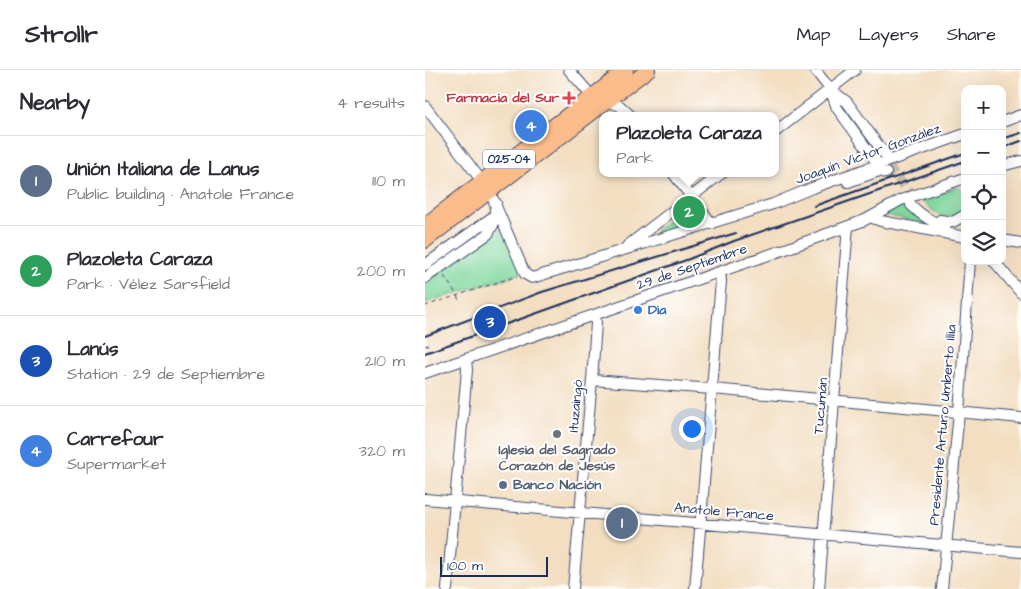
<!DOCTYPE html>
<html lang="en">
<head>
<meta charset="utf-8">
<style>
	:root { --surface:#fff; --page:#f7f7f7; --text:#2b2b33; --muted:#7c7c81; --line:#e1e1e2; --accent:#c8321e }
	body { margin:0; font-family:"Architects Daughter",sans-serif; background:var(--page); color:var(--text) }
	.controls { position:absolute; right:15px; top:15px; display:grid; overflow:hidden; border-radius:10px; box-shadow:0 5px 20px #0002 }
	.controls button { width:45px; height:45px; display:grid; place-items:center; padding:0; border:0; border-bottom:1px solid var(--line); background:var(--surface); color:var(--text); font:25px sans-serif }
	.scale { position:absolute; left:15px; bottom:12px; width:108px; box-sizing:border-box; padding-left:5px; border:2px solid #1b2f5e; border-top:0; font-size:14px; line-height:18px; white-space:nowrap; color:#1b2f5e; -webkit-text-stroke:4px #fff; paint-order:stroke }
	.you { position:absolute; left:266px; top:358px; width:18px; height:18px; margin:-12px; border:4px solid #fff; border-radius:50%; background:#1a73e8; box-shadow:0 0 0 8px #1a73e833 }
	.badge { display:grid; place-items:center; width:32px; height:32px; border-radius:50%; background:var(--accent); color:#fff; font-size:16px; font-weight:700 }
	.pin { position:absolute; translate:-50% -50%; border:2px solid #fff; box-shadow:0 1px 5px #0006 }
	.popup { position:absolute; left:174px; top:42px; width:180px; height:65px; box-sizing:border-box; display:grid; place-content:center; border-radius:10px; background:var(--surface); filter:drop-shadow(0 1px 4px #0005); font-size:16px; white-space:nowrap; color:var(--muted) }
	.popup b { font-size:19px; color:var(--text) }
	.popup::after { content:''; position:absolute; left:50%; top:100%; margin-left:-10px; border:10px solid transparent; border-top-color:var(--surface) }
	.list { margin:0; padding:0; list-style:none }
	h2 { display:flex; justify-content:space-between; align-items:center; height:65px; margin:0; padding:0 20px; font-size:21px }
	h2 small { font-size:16px; font-weight:400; color:var(--muted) }
	.list li { display:grid; grid-template-columns:32px 1fr auto; gap:15px; align-items:center; box-sizing:border-box; height:90px; padding:0 20px; border-top:1px solid var(--line) }
	.list b { display:block; font-size:19px; white-space:nowrap }
	.list p { margin:0; font-size:16px; white-space:nowrap; color:var(--muted) }
	.list em { font-size:16px; font-style:normal; color:var(--muted) }
	.icon { flex:none; width:28px; height:28px; fill:none; stroke:currentColor; stroke-width:2; stroke-linecap:round; stroke-linejoin:round }
	.map { position:relative; flex:none; width:596px; height:519px; overflow:hidden }
	header { display:flex; align-items:center; gap:30px; box-sizing:border-box; height:70px; padding:0 25px; background:var(--surface); border-bottom:1px solid var(--line) }
	header strong { font-size:24px }
	nav { display:flex; gap:28px; margin-inline-start:auto; font-size:18px }
	main { display:flex }
	aside { flex:1; background:var(--surface) }
	.map>svg:first-child { display:block }
</style>
</head>
<body>
<header>
<strong>Strollr</strong>
<nav><a>Map</a><a>Layers</a><a>Share</a></nav>
</header>
<main>
<aside>
<h2>Nearby<small>4 results</small></h2>
<ul class="list">
<li><span class="badge" style="background:#5c6f8a">1</span><div><b>Unión Italiana de Lanus</b><p>Public building · Anatole France</p></div><em>110 m</em></li>
<li><span class="badge" style="background:#2e9e5b">2</span><div><b>Plazoleta Caraza</b><p>Park · Vélez Sarsfield</p></div><em>200 m</em></li>
<li><span class="badge" style="background:#1a4fb4">3</span><div><b>Lanús</b><p>Station · 29 de Septiembre</p></div><em>210 m</em></li>
<li><span class="badge" style="background:#3f7fe0">4</span><div><b>Carrefour</b><p>Supermarket</p></div><em>320 m</em></li>
</ul>
</aside>
<div class="map">
<svg width="596" height="519" viewBox="0 0 596 519">
	<rect width="100%" height="100%" fill="#fff"/>
	<filter id="ink" filterUnits="userSpaceOnUse"><feTurbulence type="fractalNoise" baseFrequency=".02" numOctaves="2"/><feDisplacementMap in="SourceGraphic" scale="10" xChannelSelector="R" yChannelSelector="G"/><feConvolveMatrix kernelMatrix="1 2 1 2 8 2 1 2 1" color-interpolation-filters="sRGB"/></filter>
	<filter id="wash" filterUnits="userSpaceOnUse"><feTurbulence type="fractalNoise" baseFrequency=".0096" numOctaves="4" result="noise"/><feDisplacementMap in="SourceGraphic" scale="20" xChannelSelector="R" yChannelSelector="G"/><feGaussianBlur stdDeviation="1.12" result="paint"/><feColorMatrix in="noise" values="0 0 0 0 0 0 0 0 0 0 0 0 0 0 0 0 0 1.4 0 .05"/><feComposite in="paint" operator="in"/></filter>
	<g filter="url(#wash)">
		<rect width="100%" height="100%" fill="#f3dec1"/>
		<!-- green -->
		<path fill="#7fd79c" stroke="#4d837d" d="M532,117L540,121V140C517,154 515,145 496,131Z
			M267,132L282,152L234,167L230,161Z
			M481,133L488,142L505,155L456,144Z
			M78,158L97,203L0,233V212Z"/>
	</g>
	<g filter="url(#ink)">
		<g fill="none" stroke-linecap="round" stroke-linejoin="round">
			<!-- minor-tunnel -->
			<path stroke="#c8bbad" stroke-width="10" stroke-dasharray="10 5" stroke-linecap="butt" d="M454,85L491,131"/>
			<!-- minor casing -->
			<g stroke="#3b496d" stroke-width="12">
				<path id="minor" d="M144,0L165,24L195,36L206,46
					M390,0L405,19L422,32L464,90
					M405,19L412,38L453,94
					M0,36L65,122L100,204L107,208L348,134L387,118L540,64
					M577,52L596,45
					M350,62L430,0
					M577,96L596,91
					M248,103L287,154
					M423,112L454,101L461,103
					M486,135C497,146 507,153 521,156
					M445,147L456,151L540,167
					M515,150L528,152L540,145
					M577,170L596,173
					M202,176L297,103
					M569,191L596,223
					M0,195L69,146
					M0,208L63,164L68,155L71,133
					M0,303L358,180L440,150L476,130L540,108
					M167,310L288,319L596,348
					M0,429L596,482
					M22,519L42,300L41,289
					M148,519L167,310L171,253L169,245
					M270,519L296,211L295,202
					M394,519L423,156
					M517,519L534,342L545,191"/>
			</g>
			<!-- major casing -->
			<g stroke="#3b496d" stroke-width="16">
				<path id="major" d="M0,155L201,0
					M0,171L223,0"/>
			</g>
			<!-- path -->
			<path stroke="#3b496d" stroke-width="1" stroke-dasharray="4 4" stroke-linecap="butt" d="M19,206L32,225L34,231
				M0,236L92,206
				M0,276L6,274"/>
			<!-- minor -->
			<use href="#minor" stroke="#fff" stroke-width="10"/>
			<!-- major -->
			<use href="#major" stroke="#fabc8b" stroke-width="14"/>
			<!-- rail -->
			<path stroke="#1b2f5e" stroke-width="2" d="M577,69L596,63
				M577,78L596,71
				M389,136L540,83
				M0,266L117,222L311,163
				M0,283L264,189L309,171L540,91"/>
		</g>
	</g>
	<!-- markers -->
	<path fill="#e0444e" stroke="#fff" stroke-width="2" d="M141.5 20.5h5v5h5v5h-5v5h-5v-5h-5v-5h5z"/>
	<circle fill="#3f7fe0" stroke="#fff" stroke-width="2" cx="213" cy="240" r="5"/>
	<circle fill="#6b7280" stroke="#fff" stroke-width="2" cx="132" cy="364" r="5"/>
	<circle fill="#5c6f8a" stroke="#fff" stroke-width="2" cx="78" cy="415" r="5"/>
	<g text-anchor="middle" dominant-baseline="central" stroke-width="4" stroke-linejoin="round" paint-order="stroke">
		<!-- shield labels -->
		<rect fill="#fff" stroke="#5f6d8e" stroke-width="1" x="58" y="79.5" width="52" height="19" rx="4"/>
		<g font-size="12" font-weight="bold" fill="#1b2f5e">
			<text x="84" y="89">025-04</text>
		</g>
		<!-- health labels -->
		<g font-size="14" font-weight="bold" fill="#be3a42" stroke="#fff" text-anchor="end">
			<text x="134" y="28">Farmacia del Sur</text>
		</g>
		<!-- street labels -->
		<g font-size="14" fill="#1b2f5e" stroke="#fff">
			<text transform="translate(443 84) rotate(-20)">Joaquín Víctor González</text>
			<text transform="translate(267 197) rotate(-19)">29 de Septiembre</text>
			<text transform="translate(151 336) rotate(-85)">Ituzaingó</text>
			<text transform="translate(396 336) rotate(-85)">Tucumán</text>
			<text transform="translate(518 355) rotate(-85)">Presidente Arturo Umberto Illia</text>
			<text transform="translate(299 442) rotate(5)">Anatole France</text>
		</g>
		<!-- shop labels -->
		<g font-size="14" font-weight="bold" fill="#366cbe" stroke="#fff" text-anchor="start">
			<text x="223" y="240">Dia</text>
		</g>
		<!-- worship labels -->
		<g font-size="14" font-weight="bold" fill="#5b616d" stroke="#fff">
			<text x="132" y="380">Iglesia del Sagrado<tspan x="132" dy="16">Corazón de Jesús</tspan></text>
		</g>
		<!-- service labels -->
		<g font-size="14" font-weight="bold" fill="#4e5e75" stroke="#fff" text-anchor="start">
			<text x="88" y="415">Banco Nación</text>
		</g>
	</g>
</svg>
<div class="controls">
<button>+</button>
<button>−</button>
<button><svg class="icon" aria-label="locate" viewBox="0 0 24 24"><circle cx="12" cy="12" r="6"/><path d="M12 2v4M12 18v4M2 12h4M18 12h4"/></svg></button>
<button><svg class="icon" aria-label="layers" viewBox="0 0 24 24"><path d="M12 4l9 5-9 5-9-5zM3 14l9 5 9-5"/></svg></button>
</div>
<div class="scale">100 m</div>
<div class="you"></div>
<div class="pin badge" style="left:197px;top:453px;background:#5c6f8a">1</div>
<div class="pin badge" style="left:264px;top:142px;background:#2e9e5b">2</div>
<div class="popup"><b>Plazoleta Caraza</b>Park</div>
<div class="pin badge" style="left:65px;top:252px;background:#1a4fb4">3</div>
<div class="pin badge" style="left:106px;top:56px;background:#3f7fe0">4</div>
</div>
</main>
</body>
</html>
